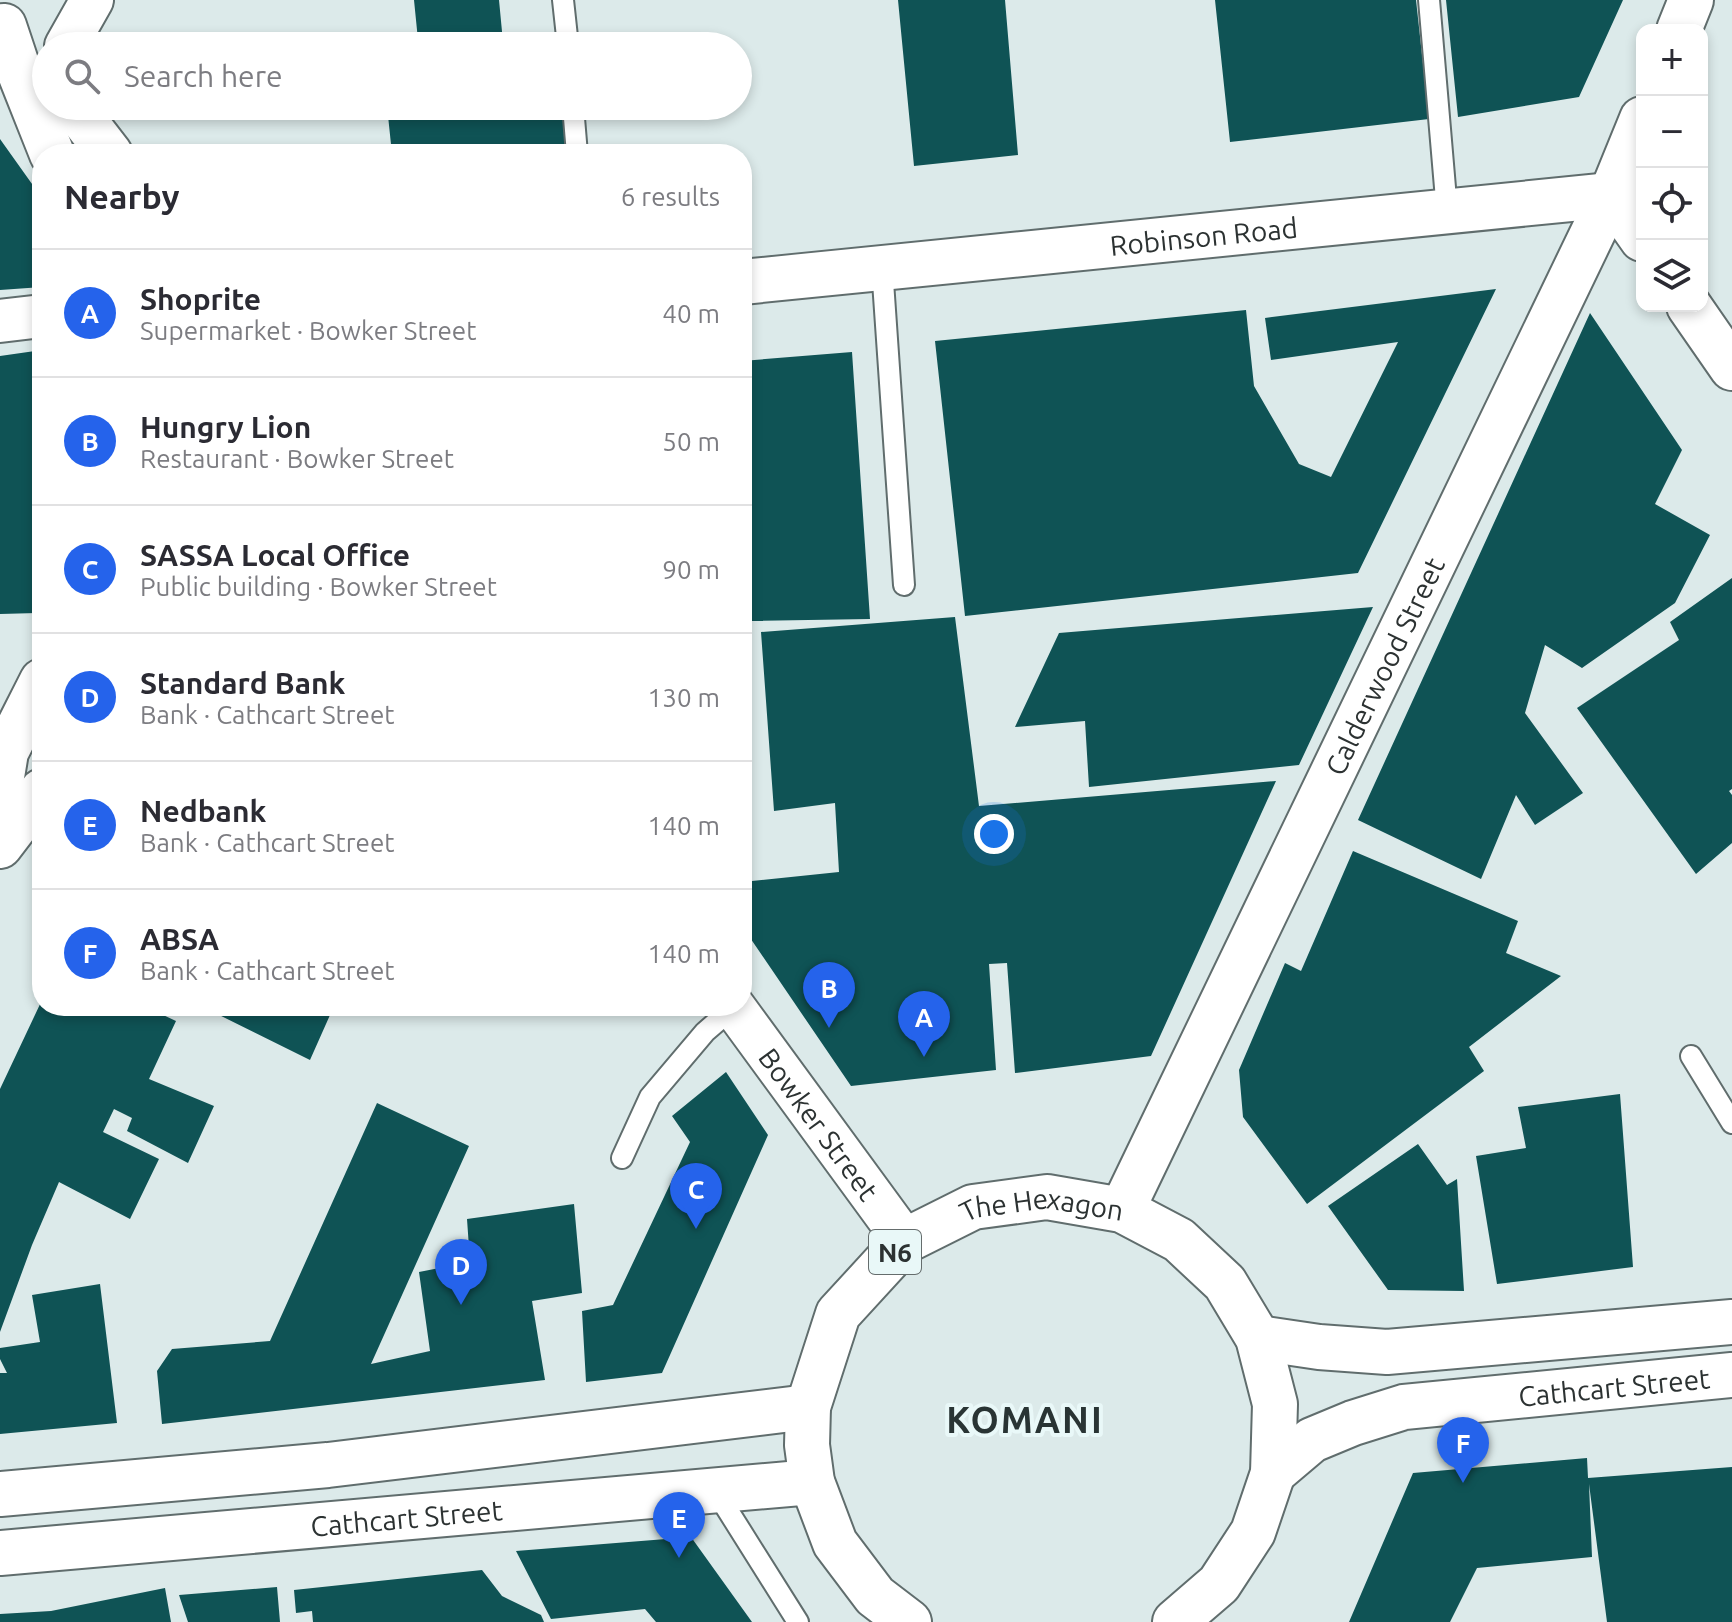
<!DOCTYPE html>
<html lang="en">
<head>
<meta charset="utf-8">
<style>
	:root { --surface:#fff; --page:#f2f2f3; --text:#2b2b33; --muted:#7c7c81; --line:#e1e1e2; --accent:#2563eb }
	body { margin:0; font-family:Ubuntu,sans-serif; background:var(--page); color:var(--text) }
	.controls { position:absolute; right:24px; top:24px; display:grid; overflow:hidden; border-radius:16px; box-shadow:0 4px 12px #0003 }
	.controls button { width:72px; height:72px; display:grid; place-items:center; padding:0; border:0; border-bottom:2px solid var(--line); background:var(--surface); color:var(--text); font:40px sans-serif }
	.you { position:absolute; left:994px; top:834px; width:28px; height:28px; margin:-20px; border:6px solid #fff; border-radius:50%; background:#1a73e8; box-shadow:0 0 0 12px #1a73e833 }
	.badge { display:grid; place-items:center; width:52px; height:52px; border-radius:50%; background:var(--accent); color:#fff; font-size:26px; font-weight:700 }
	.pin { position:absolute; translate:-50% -66px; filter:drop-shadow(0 2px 4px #0008) }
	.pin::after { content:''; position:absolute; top:42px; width:28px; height:24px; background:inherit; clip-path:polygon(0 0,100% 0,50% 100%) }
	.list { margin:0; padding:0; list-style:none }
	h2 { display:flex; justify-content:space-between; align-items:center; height:104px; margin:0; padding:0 32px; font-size:34px }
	h2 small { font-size:26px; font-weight:400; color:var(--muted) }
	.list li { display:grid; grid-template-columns:52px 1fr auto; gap:24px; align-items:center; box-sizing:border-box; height:128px; padding:0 32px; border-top:2px solid var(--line) }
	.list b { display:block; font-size:30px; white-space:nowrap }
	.list p { margin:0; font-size:26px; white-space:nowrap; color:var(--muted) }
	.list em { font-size:26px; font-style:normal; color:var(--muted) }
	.icon { flex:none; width:44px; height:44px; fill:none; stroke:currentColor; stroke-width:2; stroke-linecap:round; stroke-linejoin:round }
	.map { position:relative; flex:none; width:1732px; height:1622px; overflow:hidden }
	.search { position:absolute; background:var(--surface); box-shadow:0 4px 12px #0003; left:32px; top:32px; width:720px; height:88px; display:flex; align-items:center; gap:20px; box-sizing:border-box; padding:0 28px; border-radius:44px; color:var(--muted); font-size:30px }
	.panel { position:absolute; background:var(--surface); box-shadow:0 4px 12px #0003; left:32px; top:144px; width:720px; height:872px; border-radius:32px }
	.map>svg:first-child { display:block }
</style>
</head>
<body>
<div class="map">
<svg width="1732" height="1622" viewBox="0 0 1732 1622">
	<rect width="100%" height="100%" fill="#dceaea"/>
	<!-- building -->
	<path fill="#0f5355" d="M414,0H499L503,42L559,34L560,46H395V44L418,40Z
		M898,0H1005L1018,155L914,166Z
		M1215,0H1416L1429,119L1230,142Z
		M1446,0H1623L1579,97L1458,117Z
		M387,106H565L570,154H392Z
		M0,139L42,198V287L0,290Z
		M1496,289L1358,573L965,616L935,341L1246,310L1254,386L1299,464L1331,477L1398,342L1271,360L1265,318Z
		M1590,313L1682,450L1655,504L1710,535L1675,603L1582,668L1545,645L1525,713L1583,793L1535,825L1516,795L1481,879L1358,820Z
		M42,350V603L37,613L0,614V356Z
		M852,352L870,619L742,621V361Z
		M1732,578V789L1729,791L1732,795V843L1696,874L1577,708L1679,640L1670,622Z
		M1373,607L1299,765L1089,787L1085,721L1015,727L1059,633Z
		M955,617L979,806L1276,781L1151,1056L1015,1073L1007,963L989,964L996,1070L851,1086L742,926V882L839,872L835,803L774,811L761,632Z
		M1353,851L1518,921L1506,953L1561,976L1469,1047L1484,1071L1307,1204L1243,1117L1239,1070L1285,963L1301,971Z
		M42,1000V1006H144L176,1021L149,1079L214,1106L188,1163L127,1131L132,1118L114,1109L103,1132L159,1159L130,1219L59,1182L32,1245L0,1332V1089Z
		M201,1006H334L310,1060Z
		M726,1072L768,1135L662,1373L586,1382L582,1311L613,1305L690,1142L672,1116Z
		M1620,1094L1633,1267L1497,1284L1476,1156L1526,1148L1518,1107Z
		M377,1103L469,1146L371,1364L430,1351L419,1272L470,1262L467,1219L574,1204L582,1293L532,1301L545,1380L162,1424L157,1371L172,1349L270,1341Z
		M1418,1144L1447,1185L1457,1179L1464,1291L1388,1290L1328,1206Z
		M100,1284L117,1423L0,1434V1373H7L0,1359V1348L40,1342L32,1295Z
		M1587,1458L1588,1478L1732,1467V1622H1607L1589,1484L1592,1557L1477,1568L1450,1622H1349L1413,1473Z
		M691,1537L752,1622H656L645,1609L551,1619L516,1551Z
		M482,1570L502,1596L541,1615L544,1622H313L312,1611L296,1613L294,1590Z
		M277,1587L280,1622H188L179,1595Z
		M165,1588L171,1622H0V1614L51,1611Z"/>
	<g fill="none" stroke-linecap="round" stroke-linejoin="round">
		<!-- service casing -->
		<g stroke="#606d6d" stroke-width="24">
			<path id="service" d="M563,0L568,46
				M1429,0L1447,211
				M573,106L577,154
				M882,267L904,585
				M1691,1056L1732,1123
				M622,1158L650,1097L705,1032L734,1007
				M715,1490L798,1622"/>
		</g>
		<!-- minor casing -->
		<g stroke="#606d6d" stroke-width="46">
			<g id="minor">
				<path d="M66,46L92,0"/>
				<path d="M0,321L42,316"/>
				<path id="s1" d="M733,1006L905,1241"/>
			</g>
		</g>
		<!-- tertiary casing -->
		<g stroke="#606d6d" stroke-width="48">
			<g id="tertiary">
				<path d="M4,26L19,71L52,154"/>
				<path d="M1679,30L1691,0"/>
				<path d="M73,106L110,154"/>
				<path id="s2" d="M742,282L1611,195L1642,239"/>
				<path d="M1689,306L1732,368"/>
				<path d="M0,789L6,752L42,681"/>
				<path d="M0,846L42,791"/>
				<path id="s3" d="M1122,1210L1611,195L1642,119"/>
			</g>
		</g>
		<!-- trunk casing -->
		<g stroke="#606d6d" stroke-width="48">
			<g id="trunk">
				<path d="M1258,1338L1319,1347L1387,1352L1732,1322"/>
				<path id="s4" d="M1273,1473L1312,1440L1353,1423L1404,1407L1732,1375"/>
				<path d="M0,1494L328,1465L808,1407"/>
				<path id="s5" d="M0,1553L812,1482"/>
				<path id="s6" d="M909,1622L875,1596L835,1543L812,1482L807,1445L808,1407L838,1314L905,1241L973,1207L1047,1197L1122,1210L1179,1240L1225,1283L1258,1338L1275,1404L1273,1473L1253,1532L1219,1584L1175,1622"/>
			</g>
		</g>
		<!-- service -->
		<use href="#service" stroke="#fff" stroke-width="20"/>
		<!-- minor -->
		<use href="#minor" stroke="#fff" stroke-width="42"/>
		<!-- tertiary -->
		<use href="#tertiary" stroke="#fff" stroke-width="44"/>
		<!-- trunk -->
		<use href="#trunk" stroke="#fff" stroke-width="44"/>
	</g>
	<g text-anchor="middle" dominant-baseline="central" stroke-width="8" stroke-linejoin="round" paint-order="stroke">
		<!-- shield labels -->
		<rect fill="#e9f8f8" stroke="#656d6d" stroke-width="2" x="869" y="1230" width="52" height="44" rx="6"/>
		<g font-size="26" font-weight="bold" fill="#2c3232">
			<text x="895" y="1252">N6</text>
		</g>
		<!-- street labels -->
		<g font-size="28" fill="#2c3232" stroke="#e9f8f8">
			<text stroke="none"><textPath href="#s2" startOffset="464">Robinson Road</textPath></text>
			<text stroke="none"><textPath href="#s3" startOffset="604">Calderwood Street</textPath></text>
			<text stroke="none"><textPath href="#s1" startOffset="146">Bowker Street</textPath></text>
			<text stroke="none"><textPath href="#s6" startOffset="592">The Hexagon</textPath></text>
			<text stroke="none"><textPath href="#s4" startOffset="360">Cathcart Street</textPath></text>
			<text stroke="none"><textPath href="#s5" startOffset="408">Cathcart Street</textPath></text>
		</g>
		<!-- district labels -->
		<g font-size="36" font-weight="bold" letter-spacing="2" fill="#293434" stroke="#e9f8f8">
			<text x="1025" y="1419">KOMANI</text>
		</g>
	</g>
</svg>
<div class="controls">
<button>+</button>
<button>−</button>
<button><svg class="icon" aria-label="locate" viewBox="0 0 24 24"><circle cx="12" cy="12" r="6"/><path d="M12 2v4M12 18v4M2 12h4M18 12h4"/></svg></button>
<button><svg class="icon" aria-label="layers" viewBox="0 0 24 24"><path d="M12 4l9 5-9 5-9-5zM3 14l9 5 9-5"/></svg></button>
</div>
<div class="you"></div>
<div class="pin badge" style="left:924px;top:1057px">A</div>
<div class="pin badge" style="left:829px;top:1028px">B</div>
<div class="pin badge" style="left:696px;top:1229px">C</div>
<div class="pin badge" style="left:461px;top:1305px">D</div>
<div class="pin badge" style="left:679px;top:1558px">E</div>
<div class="pin badge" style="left:1463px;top:1483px">F</div>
<div class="search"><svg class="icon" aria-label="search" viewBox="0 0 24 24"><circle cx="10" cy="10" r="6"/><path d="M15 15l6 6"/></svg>Search here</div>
<section class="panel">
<h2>Nearby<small>6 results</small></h2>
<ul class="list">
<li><span class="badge">A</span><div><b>Shoprite</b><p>Supermarket · Bowker Street</p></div><em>40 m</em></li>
<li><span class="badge">B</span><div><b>Hungry Lion</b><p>Restaurant · Bowker Street</p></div><em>50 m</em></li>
<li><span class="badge">C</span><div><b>SASSA Local Office</b><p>Public building · Bowker Street</p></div><em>90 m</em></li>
<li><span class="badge">D</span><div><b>Standard Bank</b><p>Bank · Cathcart Street</p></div><em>130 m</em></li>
<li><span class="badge">E</span><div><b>Nedbank</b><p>Bank · Cathcart Street</p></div><em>140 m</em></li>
<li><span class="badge">F</span><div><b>ABSA</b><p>Bank · Cathcart Street</p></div><em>140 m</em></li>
</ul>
</section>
</div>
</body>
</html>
